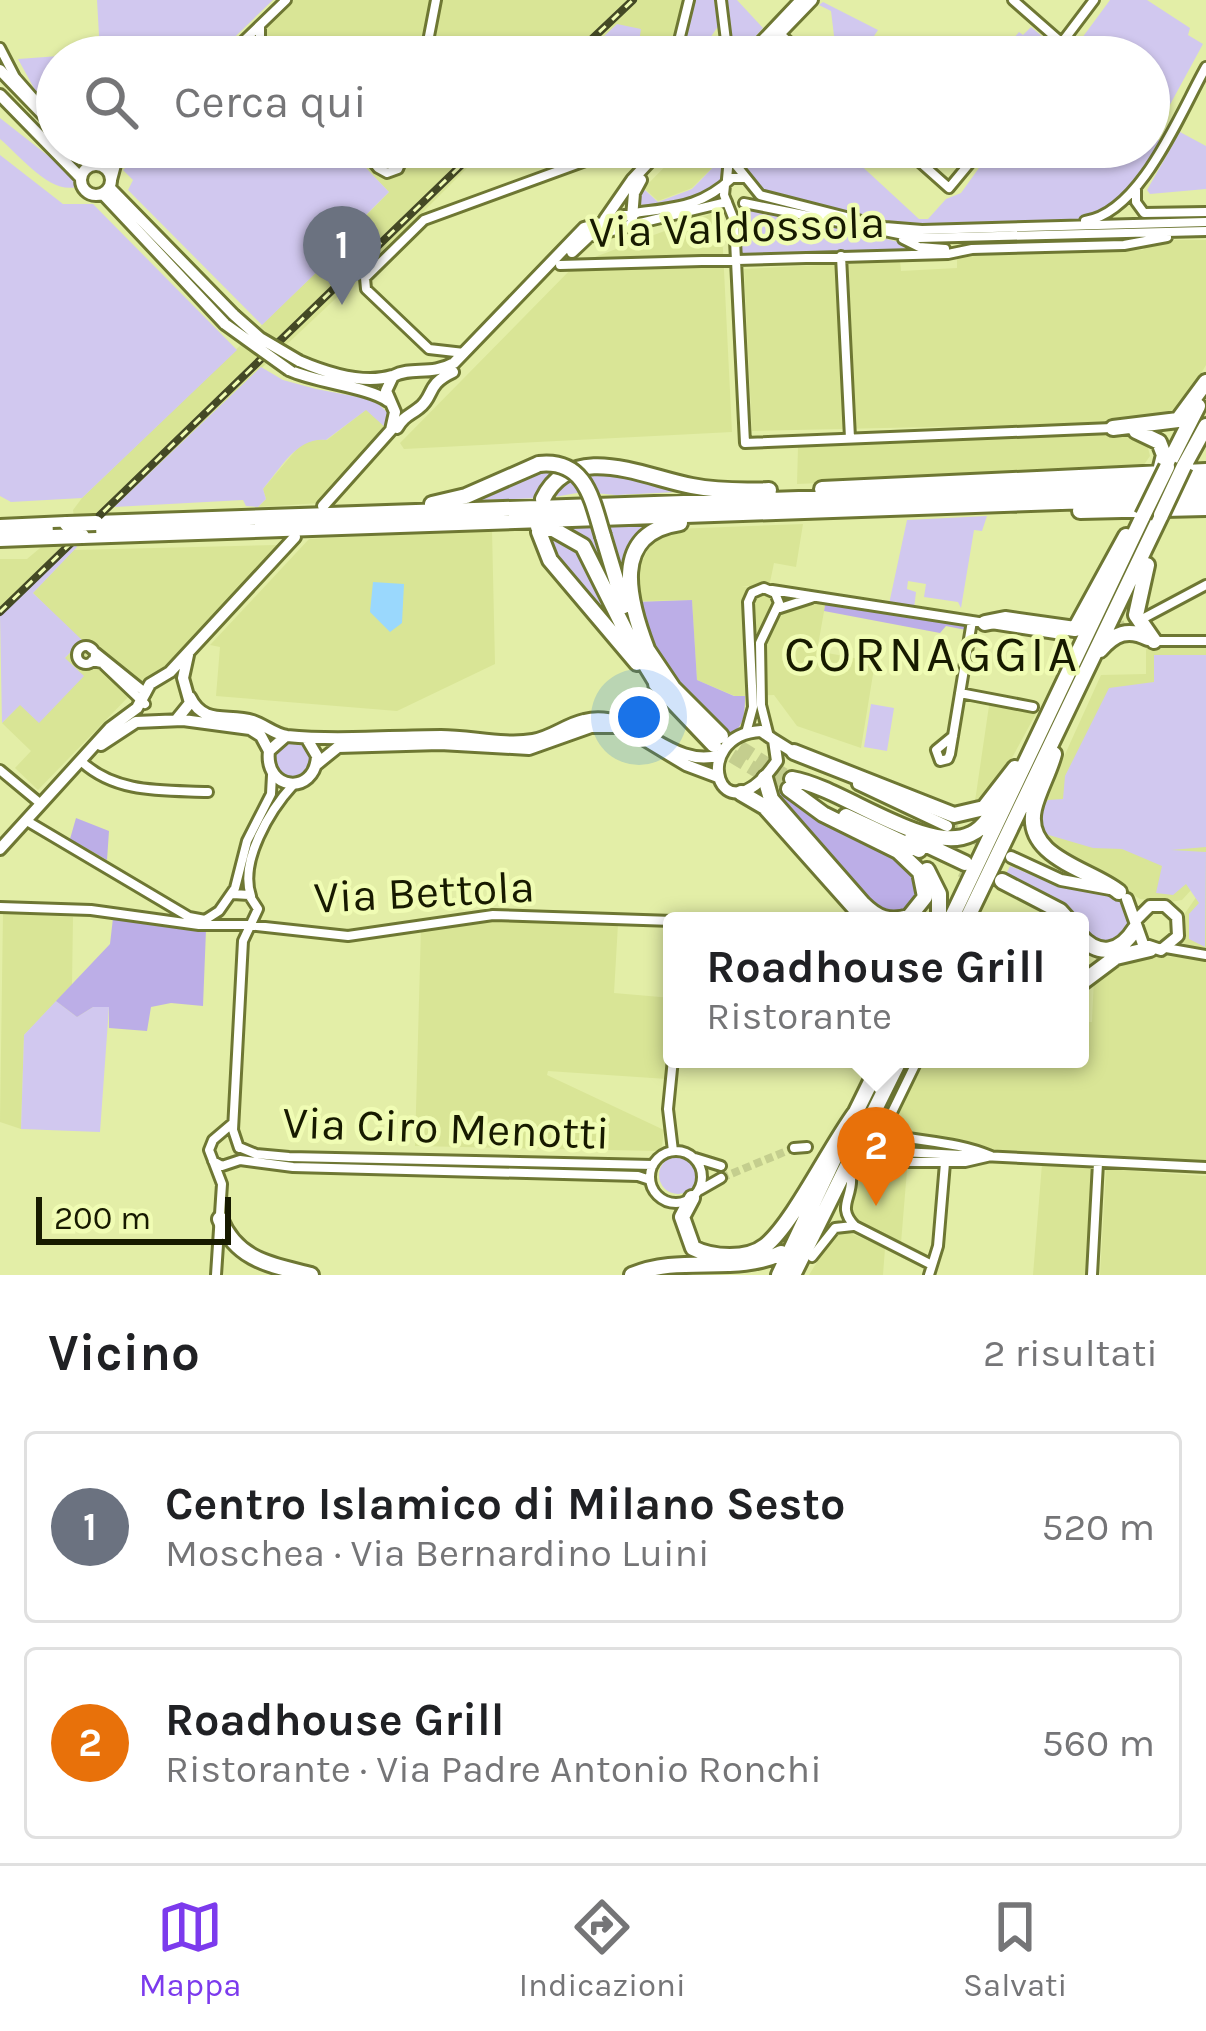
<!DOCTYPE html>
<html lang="it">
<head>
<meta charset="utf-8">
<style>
	:root { --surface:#fff; --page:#f6f6f6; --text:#202124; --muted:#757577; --line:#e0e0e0; --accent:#7c3aed }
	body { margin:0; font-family:Karla,sans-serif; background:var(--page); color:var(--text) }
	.scale { position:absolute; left:36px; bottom:30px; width:195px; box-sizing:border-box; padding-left:12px; border:6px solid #171a00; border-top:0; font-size:33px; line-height:42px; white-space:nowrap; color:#171a00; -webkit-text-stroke:9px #f0fcb4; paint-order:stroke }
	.you { position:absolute; left:639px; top:717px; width:42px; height:42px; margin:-30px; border:9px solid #fff; border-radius:50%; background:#1a73e8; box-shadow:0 0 0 18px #1a73e833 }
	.badge { display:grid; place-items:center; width:78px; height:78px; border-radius:50%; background:var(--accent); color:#fff; font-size:39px; font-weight:700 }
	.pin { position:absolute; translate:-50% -99px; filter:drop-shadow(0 3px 6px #0008) }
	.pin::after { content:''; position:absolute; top:63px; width:42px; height:36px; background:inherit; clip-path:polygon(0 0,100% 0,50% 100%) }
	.popup { position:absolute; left:663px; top:912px; width:426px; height:156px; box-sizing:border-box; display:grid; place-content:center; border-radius:12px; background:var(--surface); filter:drop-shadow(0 3px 9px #0005); font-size:39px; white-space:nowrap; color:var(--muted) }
	.popup b { font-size:45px; color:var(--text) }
	.popup::after { content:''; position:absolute; left:50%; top:100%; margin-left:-24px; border:24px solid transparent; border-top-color:var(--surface) }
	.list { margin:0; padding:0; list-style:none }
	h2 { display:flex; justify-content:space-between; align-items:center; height:156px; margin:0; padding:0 48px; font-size:51px }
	h2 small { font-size:39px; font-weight:400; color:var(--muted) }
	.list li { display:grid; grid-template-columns:78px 1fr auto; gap:36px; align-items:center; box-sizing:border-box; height:192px; margin:0 24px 24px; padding:0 24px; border:3px solid var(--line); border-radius:12px }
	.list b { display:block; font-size:45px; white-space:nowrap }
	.list p { margin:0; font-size:39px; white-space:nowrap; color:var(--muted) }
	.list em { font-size:39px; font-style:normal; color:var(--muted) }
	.icon { flex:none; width:66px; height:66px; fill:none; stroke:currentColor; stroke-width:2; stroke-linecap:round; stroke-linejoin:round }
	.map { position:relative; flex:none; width:1206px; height:1275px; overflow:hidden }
	.search { position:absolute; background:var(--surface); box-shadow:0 3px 9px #0004; left:36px; right:36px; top:36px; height:132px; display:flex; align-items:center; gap:30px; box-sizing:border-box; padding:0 42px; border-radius:66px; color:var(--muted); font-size:45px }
	.sheet { height:588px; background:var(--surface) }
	nav { display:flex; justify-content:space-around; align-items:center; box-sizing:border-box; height:168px; border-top:3px solid var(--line); background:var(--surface); font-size:33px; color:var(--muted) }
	nav a { display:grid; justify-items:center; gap:6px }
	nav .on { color:var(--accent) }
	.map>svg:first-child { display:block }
</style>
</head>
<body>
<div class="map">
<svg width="1206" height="1275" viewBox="0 0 1206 1275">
	<rect width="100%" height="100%" fill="#e3eea7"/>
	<!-- built -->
	<path fill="#d9e596" d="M294,0H684L672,52L639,42L617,24L582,57H259L250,48L263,28Z
		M346,147H488L350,285L114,507L103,517H74L73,510L82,498L355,235L352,230L389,192Z
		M684,147H722L723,157L692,188L658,201L644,188Z
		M721,210L732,432L404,449L400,443L576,264Z
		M1151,240H1206V365L1177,414L1153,420L1060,424L752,431L744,269L900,261L901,271L957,268V255L1143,250Z
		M367,409L386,428L381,440L321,503L258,507L266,499L263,489L301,444L312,439L327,440Z
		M1124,433L1146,439L1150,456L1141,469L797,484L798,447Z
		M803,524L796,567L774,563L769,587L741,586L826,600L817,651L875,662L861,748L797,726L774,695L735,696L697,680L692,600L640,601L637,572L653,539L674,529Z
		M492,530L495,664L397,711L216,696L220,647L210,645L309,539Z
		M75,542L0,615V559H27L46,543Z
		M278,545L166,668L134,691L38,790L15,768L31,751L2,723L20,704L39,722L65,658L81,641L33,593L74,550Z
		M1146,648H1206V950L1187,949L1183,943V916L1197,896L1192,889L1182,900L1170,902L1140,899L1092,868L1063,856L1039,833L1038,814L1101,675L1146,674Z
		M990,699L1039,708L999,782L974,808Z
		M3,913L73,917L72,985L24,1035L21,1129L0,1122Z
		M489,919L618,924L614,993L672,998L667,1079L548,1071L547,1075L664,1130L662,1146L657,1151L415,1146L421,928Z
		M1143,954L1206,960V1161L981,1153L970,1145L953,1141L910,1139L892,1128L921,1059H1080V1022H1092L1094,977L1107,966Z
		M1042,1164L1094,1167L1087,1275H1033Z
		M1106,1169L1206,1176V1275H1100Z
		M907,1170L901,1243L852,1219L847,1202L863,1172Z
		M843,1230L885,1248L883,1275H809L835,1233Z"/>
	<!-- green -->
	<path fill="#d1c8ef" d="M97,0H273L214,57H57V113L35,90L18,59L100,53Z
		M694,0H714L719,25L697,57H682Z
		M726,0H737L763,28L746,47H739L732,40Z
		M1110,0H1147L1190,28L1188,35L1203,44L1154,134L1160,142L1132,189L1094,218L923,227L862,218L761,193L740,168L736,147H841L919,219H928L946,199L961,193L994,147H1149V57H1068Z
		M823,2L878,30L860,57H823L835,44L831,11L819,5Z
		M617,24L641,29L639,42L669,50L670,57H582Z
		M1031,27L1050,43L1040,57H997L1019,32L1023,35Z
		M0,118L70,173L76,187C50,194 20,156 0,139Z
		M1180,132L1206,146V189L1150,194L1147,190Z
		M147,147H346L389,192L352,229L356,234L262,325L128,190L133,180L123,170Z
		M0,155L63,204H93L237,350L82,498L11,502L0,496Z
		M723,157L726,175C711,198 663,216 638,203L637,198L645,190L658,202L692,189Z
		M744,207L899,242L916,251L741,254L739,213Z
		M261,367L283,380L316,389L374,400L390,415L386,428L366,410L326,440C297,437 281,468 263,489L266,499L258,507L246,506L243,500L114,507Z
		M539,468L565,470L538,498L461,501Z
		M605,469L698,491L616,495L583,492L548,498L562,481Z
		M987,516L982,531L974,530L961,608L958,602L924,597L926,584L908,581L907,589L916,592L914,609L889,604L907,520Z
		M666,521L650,527L626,591L607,533L626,627L603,573L556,525Z
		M543,531L575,545L639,662L554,558Z
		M75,542L77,547L33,593L82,640L65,658L84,676L39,723L20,705L2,723L0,615Z
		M1154,655H1206V847L1171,850L1206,852L1205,947L1189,939V914L1199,903L1186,884L1173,895L1156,893L1162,866L1122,849L1093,848L1042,833L1043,806L1048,800L1063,799L1065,776L1109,688L1154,682Z
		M871,704L894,708L887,751L864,747Z
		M275 760a18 18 0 1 1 36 0a18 18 0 1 1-36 0Z
		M1010,866L1062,887L1114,897L1124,904L1131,924L1127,936L1105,947L1080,931V921H1072L1048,897L1004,878Z
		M56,1001L77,1017L93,1007H109L100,1132L21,1129L24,1035Z
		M659 1175a19 19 0 1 1 38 0a19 19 0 1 1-38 0Z"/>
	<!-- forest -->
	<path fill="#bcaee7" d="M692,600L697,680L734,696H745C745,715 744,734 721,736L647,649L635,602Z
		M826,600L967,622L966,630L946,626L940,633L824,611Z
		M778,791L812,816L912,867L920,896L907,912L891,914L877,908L777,795Z
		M76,818L109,831L107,860L70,839Z
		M113,918L206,930L203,1006L171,1003L151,1007L147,1031L109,1028V1007H93L77,1017L56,1001L110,944Z"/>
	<!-- water -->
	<path fill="#9ad8fd" d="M373,582L404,584L402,623L390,632L370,612Z"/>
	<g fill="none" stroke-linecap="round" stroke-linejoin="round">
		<!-- minor-tunnel -->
		<path stroke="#c4ce8e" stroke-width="8" stroke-dasharray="8 4" stroke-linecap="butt" d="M1106,631L1143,618
			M721,1178L794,1148"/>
		<!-- major-tunnel -->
		<path stroke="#c4ce8e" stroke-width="10" stroke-dasharray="10 5" stroke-linecap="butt" d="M947,826L1011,857"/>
		<!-- highway-tunnel -->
		<path stroke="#c4ce8e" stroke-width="14" stroke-dasharray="14 7" stroke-linecap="butt" d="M722,736L784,775
			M714,745L781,785
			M961,870L998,888"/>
		<!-- minor casing -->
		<g stroke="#6e7733" stroke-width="14">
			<path id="minor" d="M721,0L728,57
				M1013,0L1062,43
				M260,26V42L273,57
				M780,34L806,57
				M0,48L15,77L36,101
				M227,57L286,0
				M425,57L436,0
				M675,57L689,0
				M1051,57L1094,0
				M361,147L378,168L387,173L398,169L407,147
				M903,147L949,188L983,147
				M373,157L392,159L405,147
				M731,159L760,195L885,227L922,230L1206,222
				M727,179L730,147
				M112,180L116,165L133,147
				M725,185L724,195L734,220L745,443L1112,428
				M1136,190V202L1144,213L1206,212
				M744,203L919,238L1206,231
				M635,213C676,207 701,207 732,178H743
				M1085,221C1141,213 1180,113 1206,67
				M632,225L727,202
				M903,239L919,247L945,249
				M972,249L1124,245L1167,237
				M841,256L850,438
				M560,265L948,254L972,249
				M464,353L429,349L366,289L365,278L424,220L624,147
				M772,590L1062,635
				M780,608L811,598
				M1144,618L1206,585
				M1155,641H1206
				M77 655a9 9 0 1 1 18 0a9 9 0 1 1-18 0Z
				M89,647L146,693
				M92,661L102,663L145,704
				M960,693L1033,707
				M746,733L753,707L748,602L752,593L764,588L775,593L779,603L760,643L761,705L768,733
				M953,736L936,750L940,761L948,759L950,754L972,621
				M82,762C117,794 164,790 208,792
				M0,770L41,804
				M27,821L189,917L205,920L219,911L235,888L247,841L271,794L272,775
				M233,894L249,895L258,909L243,941L233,1130L239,1148
				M251,896C239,861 270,810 293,785
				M0,907L91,910L199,925H248
				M247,925L348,936L493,915L673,921
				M1166,948L1206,955
				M673,1059L668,1109L673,1151
				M892,1135C925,1142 958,1142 991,1156L965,1162H880L874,1154C875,1142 879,1136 892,1135Z
				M880,1137L918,1059
				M239,1147L256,1154L289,1157L653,1165
				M794,1148L807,1147
				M650 1177a26 26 0 1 1 52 0a26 26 0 1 1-52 0Z
				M880,1151L1206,1167
				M695,1158L721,1166
				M213,1161L222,1166L240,1160L293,1167L638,1176L650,1180
				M851,1177C853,1198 836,1207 855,1226L930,1264
				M700,1190L721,1178
				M812,1257L835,1228L853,1226
				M216,1275L222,1184L209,1150L213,1140L233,1123
				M929,1275L938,1246L945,1163
				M1092,1275L1098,1163"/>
		</g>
		<!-- major casing -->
		<g stroke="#6e7733" stroke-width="16">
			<path id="major" d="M747,57L801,0
				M757,57L812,0
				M0,70L57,129
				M0,95L81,178
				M75,147L98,165
				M81 180a15 15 0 1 1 30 0a15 15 0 1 1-30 0Z
				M110,188L234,315
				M103,194L225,324
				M632,218L634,193L641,180
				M605,219L632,180L663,147
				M572,252L589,236L632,225
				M299,361C327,373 363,385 392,376
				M289,370C318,383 369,387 388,401
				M397,428C404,416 409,416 419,408C435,396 425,385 453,372
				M323,506L391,430L395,412L386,391L393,376C412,366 431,376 454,363L584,228L635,213
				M190,697C204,726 228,713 253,721C265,725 274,734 287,736C338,741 389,736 441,736C471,736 504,745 533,740C551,737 566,724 584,720C636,707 670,771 720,755
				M177,719L190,703L183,678L188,655
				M761,731L774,740L777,761C719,845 687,735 761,731Z
				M286,736L269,751C264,791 315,796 317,756L307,739
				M638,736L686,765L718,777
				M774,740L798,755
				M101,745L136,722L183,720L250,729L261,736L269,751
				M317,764L338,747L440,744L529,749L591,727H615
				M858,784L947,826
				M0,849L110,728L137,708L150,684L170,672L295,537
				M1011,857L1061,880L1110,889
				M1127,899L1143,944L1161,950L1178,936L1177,917L1165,906H1150L1137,919"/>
		</g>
		<!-- highway casing -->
		<g stroke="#6e7733" stroke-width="20">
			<path id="highway" d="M1113,428L1178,420L1206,382
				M1136,431L1159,442L1164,455L1161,467
				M1184,466L1206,426
				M1167,467L1198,406
				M822,489L1206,471
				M543,499C572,439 646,478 692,486C718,491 744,491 769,490
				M432,504L466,496L539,464
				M1080,511L1206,508
				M96,523L1206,485
				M0,527L67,524
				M538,527L553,529L583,546L628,636L661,690
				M539,532L550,560L637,663
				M82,536L1206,497
				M603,536L624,606
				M0,539L53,537
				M1147,565L1136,615L1154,641
				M985,623L1005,619L1075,629L1126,536
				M642,642L673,688L721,736
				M647,649C629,602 609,533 680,523
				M1100,650C1115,633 1128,628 1148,638
				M656,684L714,745
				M794,752L954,815L984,808L1015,768
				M1054,754C1049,773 1038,791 1034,809C1023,858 1091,869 1119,892
				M765,778L771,799L863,904C877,918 889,923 909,917L925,897L920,872L898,851
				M792,779C841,787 927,856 971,834C986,827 993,811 1000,797
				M789,789L823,814L904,854
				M741,793L765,807L862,916
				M846,816L919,850
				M912,838L965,863
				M927,870L939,894V921
				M1002,881L1060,911L1069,921
				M950,921L1143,516
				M966,921L1161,515
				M1080,936C1099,957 1120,953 1135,929
				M1080,984L1116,957L1150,949
				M853,1118L882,1059
				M692,1198L682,1217L693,1248C712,1258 748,1260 765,1246C793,1224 831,1145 856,1112
				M220,1219C237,1261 272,1265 311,1275
				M632,1275C680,1254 737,1275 781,1253
				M779,1275L841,1144
				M793,1275L900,1059"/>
		</g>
		<!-- minor -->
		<use href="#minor" stroke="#fff" stroke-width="8"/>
		<!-- major -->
		<use href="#major" stroke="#fff" stroke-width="10"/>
		<!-- highway -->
		<use href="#highway" stroke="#fff" stroke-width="14"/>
		<!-- rail casing -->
		<g stroke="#444925" stroke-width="8">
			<path id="rail" d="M573,57L633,0
				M0,612L480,147"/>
		</g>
		<!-- rail -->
		<use href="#rail" stroke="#f0fcb4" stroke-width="3" stroke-dasharray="9" stroke-linecap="butt"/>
		<!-- major-bridge casing -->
		<g stroke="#6e7733" stroke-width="16" stroke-linecap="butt">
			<path id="major-bridge" d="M234,315L260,338L299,361
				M225,324L289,370"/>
		</g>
		<!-- highway-bridge casing -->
		<g stroke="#6e7733" stroke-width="20" stroke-linecap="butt">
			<path id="highway-bridge" d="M539,464C586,459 592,500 603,536
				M1161,515L1184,466
				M1143,516L1167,467
				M67,524L96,523
				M53,537L82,536"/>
		</g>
		<!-- major-bridge -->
		<use href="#major-bridge" stroke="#fff" stroke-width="10"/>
		<!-- highway-bridge -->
		<use href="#highway-bridge" stroke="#fff" stroke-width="14"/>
	</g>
	<g text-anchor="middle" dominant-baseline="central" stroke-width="9" stroke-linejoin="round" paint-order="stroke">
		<!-- street labels -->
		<g font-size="45" fill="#171a00" stroke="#f0fcb4">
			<text transform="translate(737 227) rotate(-2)">Via Valdossola</text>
			<text transform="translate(424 892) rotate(-3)">Via Bettola</text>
			<text transform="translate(446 1128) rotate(2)">Via Ciro Menotti</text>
		</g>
		<!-- quarter labels -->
		<g font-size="51" letter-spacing="3" fill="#171a00" stroke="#f0fcb4">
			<text x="932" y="654">CORNAGGIA</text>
		</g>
	</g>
</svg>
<div class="scale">200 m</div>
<div class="you"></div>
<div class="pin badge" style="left:342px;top:305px;background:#6b7280">1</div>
<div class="pin badge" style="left:876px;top:1206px;background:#e8710a">2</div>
<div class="popup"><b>Roadhouse Grill</b>Ristorante</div>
<div class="search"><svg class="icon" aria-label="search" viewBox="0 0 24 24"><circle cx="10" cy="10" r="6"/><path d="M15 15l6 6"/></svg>Cerca qui</div>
</div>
<section class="sheet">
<h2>Vicino<small>2 risultati</small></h2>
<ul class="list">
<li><span class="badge" style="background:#6b7280">1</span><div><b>Centro Islamico di Milano Sesto</b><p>Moschea · Via Bernardino Luini</p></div><em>520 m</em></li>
<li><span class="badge" style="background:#e8710a">2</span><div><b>Roadhouse Grill</b><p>Ristorante · Via Padre Antonio Ronchi</p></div><em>560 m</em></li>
</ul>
</section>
<nav>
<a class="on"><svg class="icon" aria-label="map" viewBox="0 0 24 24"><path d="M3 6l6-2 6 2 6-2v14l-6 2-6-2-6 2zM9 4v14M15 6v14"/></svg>Mappa</a>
<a><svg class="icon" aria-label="directions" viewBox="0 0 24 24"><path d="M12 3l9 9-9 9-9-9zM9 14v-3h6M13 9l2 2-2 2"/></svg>Indicazioni</a>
<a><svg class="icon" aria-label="saved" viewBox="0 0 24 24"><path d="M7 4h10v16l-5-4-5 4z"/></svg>Salvati</a>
</nav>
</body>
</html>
